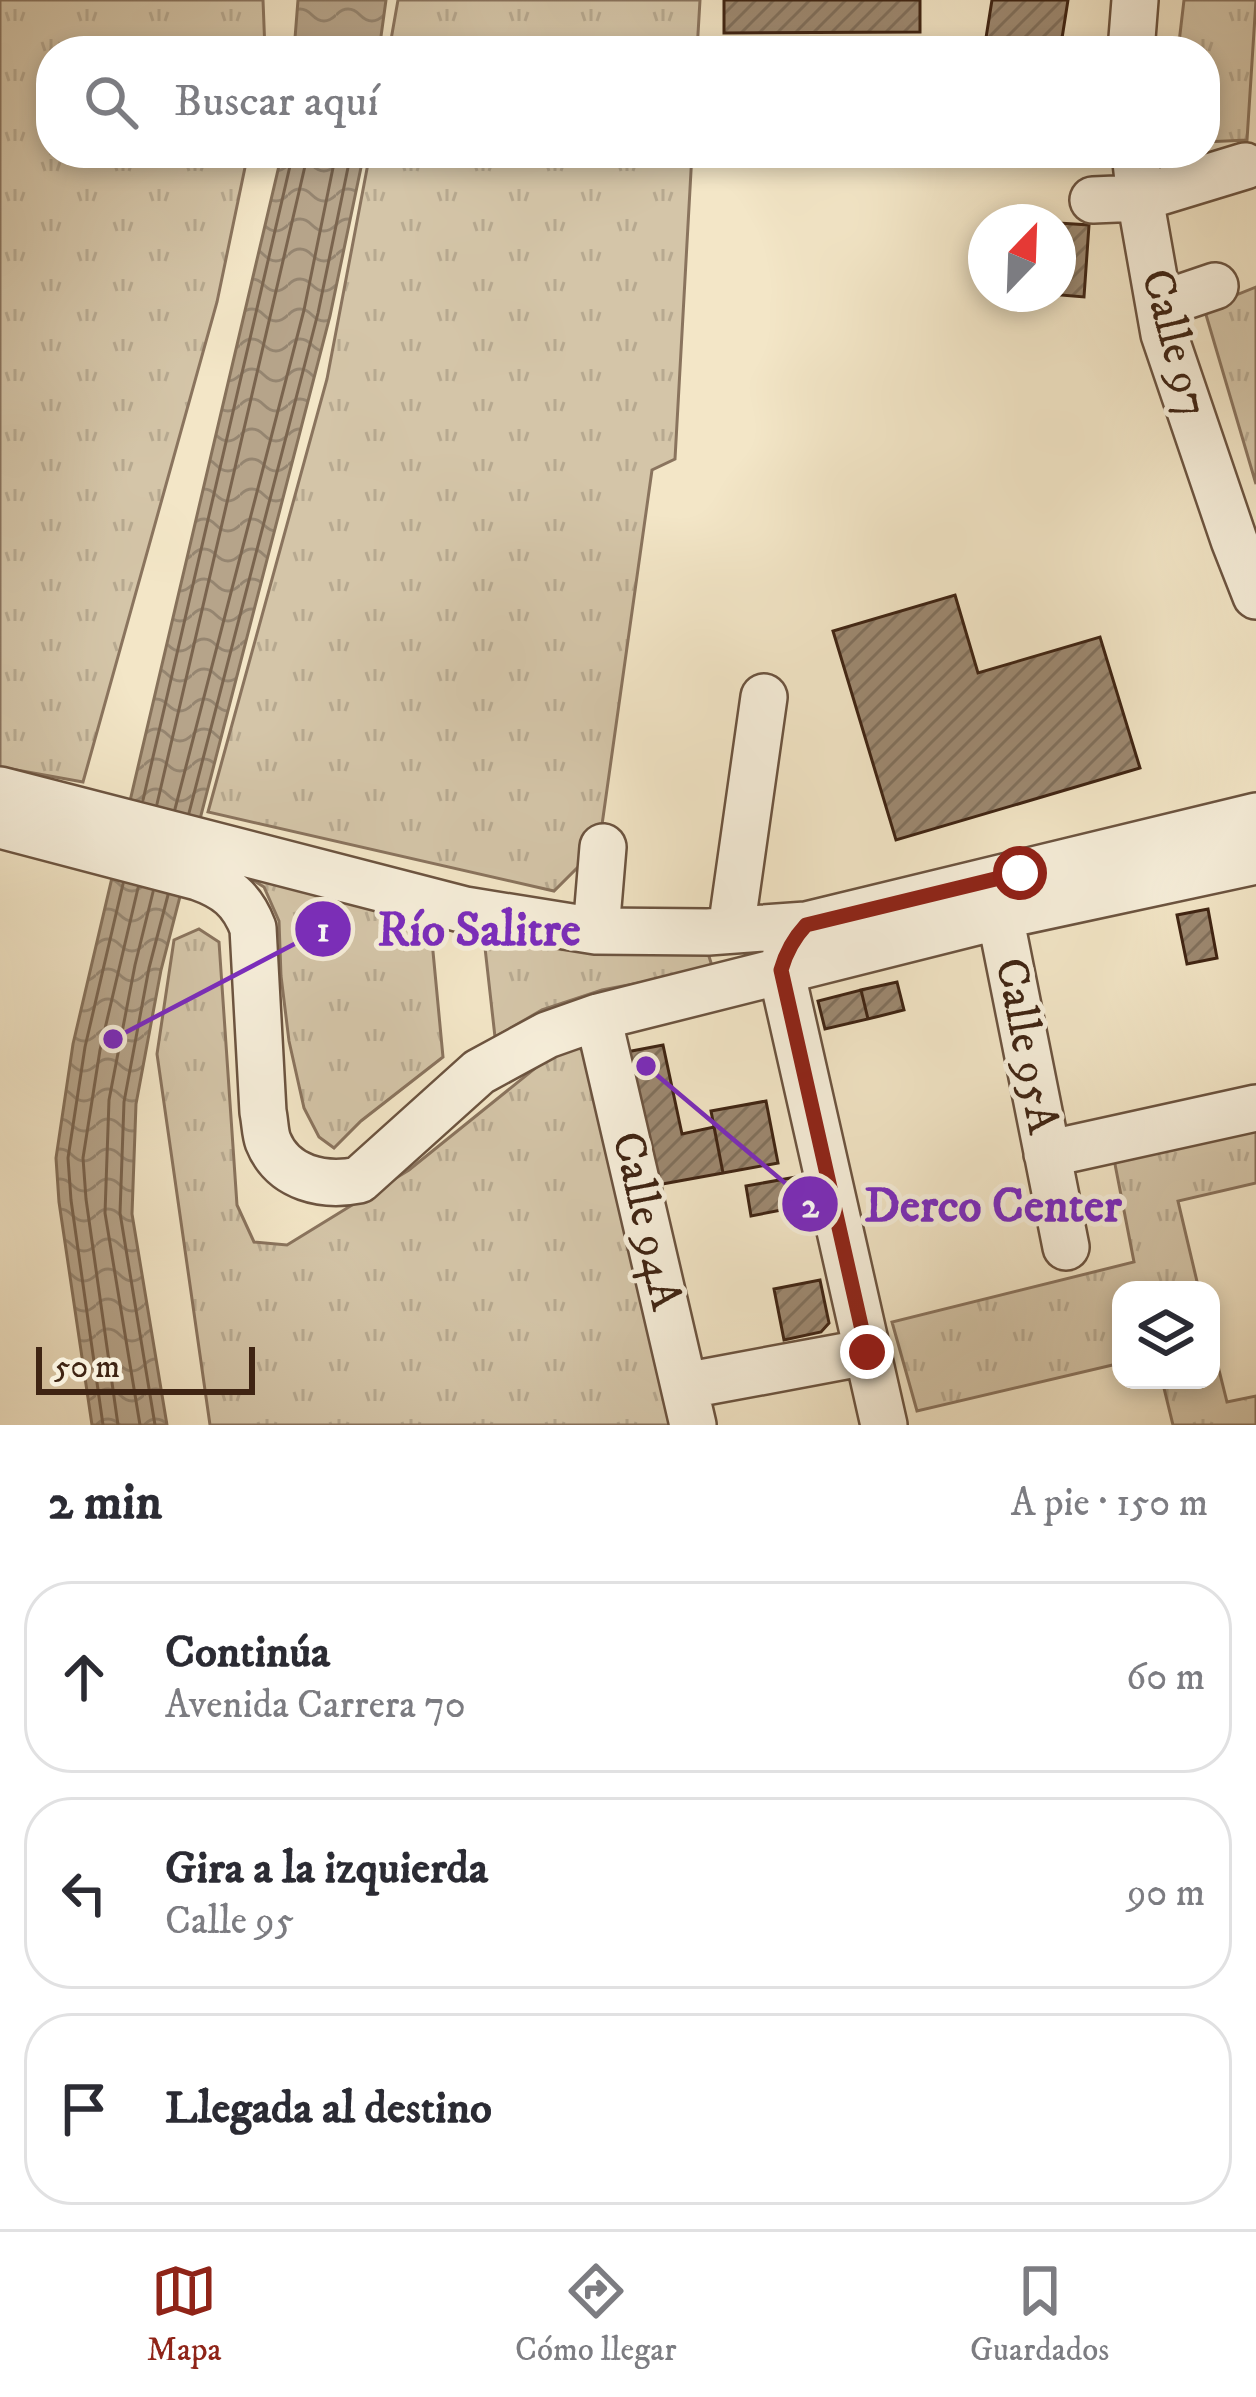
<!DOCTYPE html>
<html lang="es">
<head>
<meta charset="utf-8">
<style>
	:root { --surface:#fff; --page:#f2f2f3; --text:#2b2b33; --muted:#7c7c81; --line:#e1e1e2; --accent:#8f2418 }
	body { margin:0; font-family:"IM FELL DW Pica",serif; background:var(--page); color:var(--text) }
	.controls { position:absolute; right:36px; bottom:36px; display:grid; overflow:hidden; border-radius:24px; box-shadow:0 6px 18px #0003 }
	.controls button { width:108px; height:108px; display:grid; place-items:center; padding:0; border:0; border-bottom:3px solid var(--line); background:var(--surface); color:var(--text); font:60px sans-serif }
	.compass { position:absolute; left:968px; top:204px; width:108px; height:108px; border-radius:50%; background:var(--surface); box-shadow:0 6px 18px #0003; rotate:23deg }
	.scale { position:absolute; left:36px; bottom:30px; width:219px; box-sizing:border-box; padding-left:12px; border:6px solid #3f2413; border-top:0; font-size:33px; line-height:42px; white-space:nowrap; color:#3f2413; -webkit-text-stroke:9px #f7efdb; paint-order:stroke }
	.stop { position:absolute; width:36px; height:36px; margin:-27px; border:9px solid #8f2418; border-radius:50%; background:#fff }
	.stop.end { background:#8f2418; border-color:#fff; box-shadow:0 3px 12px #0008 }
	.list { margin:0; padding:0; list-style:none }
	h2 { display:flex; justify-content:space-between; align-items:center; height:156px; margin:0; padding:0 48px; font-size:51px }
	h2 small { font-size:39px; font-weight:400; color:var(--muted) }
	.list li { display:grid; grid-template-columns:78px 1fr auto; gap:36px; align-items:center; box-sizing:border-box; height:192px; margin:0 24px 24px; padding:0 24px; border:3px solid var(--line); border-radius:48px }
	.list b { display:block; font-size:45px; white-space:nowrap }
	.list p { margin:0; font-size:39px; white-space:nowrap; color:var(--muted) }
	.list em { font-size:39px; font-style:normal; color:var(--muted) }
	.icon { flex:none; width:66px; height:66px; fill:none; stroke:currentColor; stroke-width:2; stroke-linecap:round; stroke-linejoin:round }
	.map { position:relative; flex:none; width:1256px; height:1425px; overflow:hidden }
	.search { position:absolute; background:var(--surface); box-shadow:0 6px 18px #0003; left:36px; right:36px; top:36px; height:132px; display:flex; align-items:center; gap:30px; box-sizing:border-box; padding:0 42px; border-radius:48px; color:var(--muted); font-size:45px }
	.sheet { height:804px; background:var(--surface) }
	nav { display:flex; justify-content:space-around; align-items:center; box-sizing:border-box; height:168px; border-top:3px solid var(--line); background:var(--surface); font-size:33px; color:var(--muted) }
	nav a { display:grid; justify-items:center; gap:6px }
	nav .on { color:var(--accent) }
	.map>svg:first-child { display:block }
</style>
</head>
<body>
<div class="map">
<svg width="1256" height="1425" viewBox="0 0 1256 1425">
	<defs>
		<pattern id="grass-tufts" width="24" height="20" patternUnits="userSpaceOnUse" patternTransform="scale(3)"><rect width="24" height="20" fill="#d4c5a8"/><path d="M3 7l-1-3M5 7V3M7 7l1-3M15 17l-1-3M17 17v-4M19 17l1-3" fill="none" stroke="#b7a990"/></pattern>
		<pattern id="water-waves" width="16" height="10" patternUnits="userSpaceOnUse" patternTransform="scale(3)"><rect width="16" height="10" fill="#b6a48a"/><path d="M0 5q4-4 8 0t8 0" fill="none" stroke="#958570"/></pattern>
		<pattern id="building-hatch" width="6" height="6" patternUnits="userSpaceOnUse" patternTransform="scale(3)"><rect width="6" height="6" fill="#9d8971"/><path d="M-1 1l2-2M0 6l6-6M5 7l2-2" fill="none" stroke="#81705c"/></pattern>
	</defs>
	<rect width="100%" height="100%" fill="#f3e6c7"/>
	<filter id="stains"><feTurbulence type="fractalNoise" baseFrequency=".00167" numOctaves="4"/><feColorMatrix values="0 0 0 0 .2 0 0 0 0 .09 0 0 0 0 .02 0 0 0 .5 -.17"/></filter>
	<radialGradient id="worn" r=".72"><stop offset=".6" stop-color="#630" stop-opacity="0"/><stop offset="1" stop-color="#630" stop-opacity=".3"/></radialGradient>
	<!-- grass -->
	<path fill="url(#grass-tufts)" stroke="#8a745e" stroke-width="3" d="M0,0H263L265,51H51V153H248L217,302L83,782L0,767Z
		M398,0H700L697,51H389Z
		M1184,0H1256L1247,140L1205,142V51H1178Z
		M370,153H692L675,459L652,470L599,846L554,891L208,812L327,379Z
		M1256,287V484L1204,308Z
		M232,867L430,920L443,1057L361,1121L334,1148L319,1137L304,1108L289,1041L281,976L279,921L264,887Z
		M199,929L219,942L237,1205L254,1242L287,1245L409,1170L554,1053L573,1046L594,1054L681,1425H210L157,1054L174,940Z
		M483,930L706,947L713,969L602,990L542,1010L495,1037Z
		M1256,1125V1183L1178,1201L1199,1290H1121V1363L917,1411L892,1322L1134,1262L1113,1154Z
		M1211,1338L1227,1402L1256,1396V1425H1173L1162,1380H1211Z"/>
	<!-- water -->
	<path fill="url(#water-waves)" stroke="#86715a" stroke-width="3" d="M298,0H386L379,51H294Z
		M282,153H364L330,316L161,970L136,1104L132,1214L167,1425H92L59,1202L56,1158L73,1044Z"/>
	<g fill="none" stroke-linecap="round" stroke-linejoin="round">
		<!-- shore -->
		<path stroke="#7a644e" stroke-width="3" d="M143,800L293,153
			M157,804L308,153
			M175,809L304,310L336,153
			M189,813L318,313L351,153
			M103,1425L71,1200L68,1158L85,1047L123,884
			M118,1425L86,1199L83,1158L100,1050L138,888
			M140,1425L105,1213L109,1100L135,965L153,892
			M155,1425L120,1213L124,1102L149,968L168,895"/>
	</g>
	<!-- building -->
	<path fill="url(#building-hatch)" stroke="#3f2413" stroke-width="3" d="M724,0H920V32L724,33Z
		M992,0H1068L1060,51H1028L985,44Z
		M1058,223L1089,225L1084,297L1049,294H1058Z
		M955,595L978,673L1100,637L1140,768L896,840L833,631Z
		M1208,909L1217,958L1187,964L1177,915Z
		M897,982L904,1010L868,1019L861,990Z
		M861,990L868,1019L825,1029L818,1001Z
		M663,1045L682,1134L714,1127L723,1173L646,1187L616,1054Z
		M766,1101L778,1163L723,1173L711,1111Z
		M796,1177L802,1206L751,1216L746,1186Z
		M820,1280L829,1323L821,1332L784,1340L774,1289Z"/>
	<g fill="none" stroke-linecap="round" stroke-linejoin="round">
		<!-- minor casing -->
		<g stroke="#6c5440" stroke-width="50">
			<path id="minor" d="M1131,51L1135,0
				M1135,153L1140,198L1164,334L1234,540L1256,596
				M1093,200L1140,198L1245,166
				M1159,305L1215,286
				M0,790L465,910L596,931L708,932L806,925L1256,816
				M0,825L198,877C226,887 242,899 253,928L263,1112C265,1121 265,1133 268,1141C283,1179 324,1187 359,1180L479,1072L547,1035L598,1017L1000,916L1256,861
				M1000,916L1066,1247
				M731,930L764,697
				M596,931L603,847
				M789,946L781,970L884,1425
				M598,1017L693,1425
				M1047,1154L1256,1108
				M684,1386L867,1352"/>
		</g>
		<!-- minor -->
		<use href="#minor" stroke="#f7efdb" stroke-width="45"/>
	</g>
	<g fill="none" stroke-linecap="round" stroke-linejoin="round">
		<!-- route -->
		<path stroke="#8f2418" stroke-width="15" d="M867,1352L781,970C786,952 793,939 806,925L1020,873"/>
	</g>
	<g text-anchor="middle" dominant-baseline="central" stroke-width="10" stroke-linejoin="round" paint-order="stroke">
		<!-- street labels -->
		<g font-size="45" fill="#3f2413" stroke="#f7efdb">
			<text transform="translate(1174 343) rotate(75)">Calle 97</text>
			<text transform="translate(1026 1046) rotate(79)">Calle 95A</text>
			<text transform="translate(646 1221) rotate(77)">Calle 94A</text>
		</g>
	</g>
	<!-- callouts -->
	<path fill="none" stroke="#7b2cbf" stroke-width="4.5" d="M113 1039L323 929M646 1066L810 1204"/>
	<g fill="#7b2cbf" stroke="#f7efdb" stroke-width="4.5">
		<circle cx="113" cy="1039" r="12"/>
		<circle cx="646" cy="1066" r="12"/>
		<circle cx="323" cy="929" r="30"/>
		<circle cx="810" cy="1204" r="30"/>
	</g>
	<g font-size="36" text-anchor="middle" font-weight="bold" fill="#fff">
		<text x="323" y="941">1</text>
		<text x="810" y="1217">2</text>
	</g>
	<g font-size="48" text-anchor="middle" font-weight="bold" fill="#7b2cbf" stroke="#f7efdb" stroke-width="10" stroke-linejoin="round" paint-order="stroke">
		<text x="479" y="945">Río Salitre</text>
		<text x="993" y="1221">Derco Center</text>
	</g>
	<rect width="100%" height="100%" filter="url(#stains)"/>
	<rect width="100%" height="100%" fill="url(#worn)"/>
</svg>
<div class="controls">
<button><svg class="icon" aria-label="layers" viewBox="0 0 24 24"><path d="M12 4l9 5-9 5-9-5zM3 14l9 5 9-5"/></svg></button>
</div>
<svg class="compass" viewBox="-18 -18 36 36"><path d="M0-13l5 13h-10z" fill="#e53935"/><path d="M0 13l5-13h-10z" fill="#7c7c81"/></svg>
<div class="scale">50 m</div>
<div class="stop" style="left:1020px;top:873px"></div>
<div class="stop end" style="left:867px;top:1352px"></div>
<div class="search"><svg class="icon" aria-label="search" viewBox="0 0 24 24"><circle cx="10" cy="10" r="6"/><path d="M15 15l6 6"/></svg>Buscar aquí</div>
</div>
<section class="sheet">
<h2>2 min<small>A pie · 150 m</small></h2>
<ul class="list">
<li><svg class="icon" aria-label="ahead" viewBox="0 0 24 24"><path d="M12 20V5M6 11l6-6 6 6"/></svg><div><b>Continúa</b><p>Avenida Carrera 70</p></div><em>60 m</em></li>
<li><svg class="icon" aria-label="left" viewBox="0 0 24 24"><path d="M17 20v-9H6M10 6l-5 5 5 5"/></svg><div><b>Gira a la izquierda</b><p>Calle 95</p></div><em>90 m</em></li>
<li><svg class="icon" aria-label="arrive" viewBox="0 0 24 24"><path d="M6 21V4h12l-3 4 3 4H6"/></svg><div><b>Llegada al destino</b></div></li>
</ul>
</section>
<nav>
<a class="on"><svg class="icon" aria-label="map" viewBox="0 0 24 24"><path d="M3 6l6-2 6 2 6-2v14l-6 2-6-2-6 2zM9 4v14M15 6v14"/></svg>Mapa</a>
<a><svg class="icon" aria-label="directions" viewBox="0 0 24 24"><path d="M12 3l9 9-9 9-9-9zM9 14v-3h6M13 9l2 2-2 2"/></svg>Cómo llegar</a>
<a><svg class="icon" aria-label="saved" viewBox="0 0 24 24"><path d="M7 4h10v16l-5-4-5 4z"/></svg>Guardados</a>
</nav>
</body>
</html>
